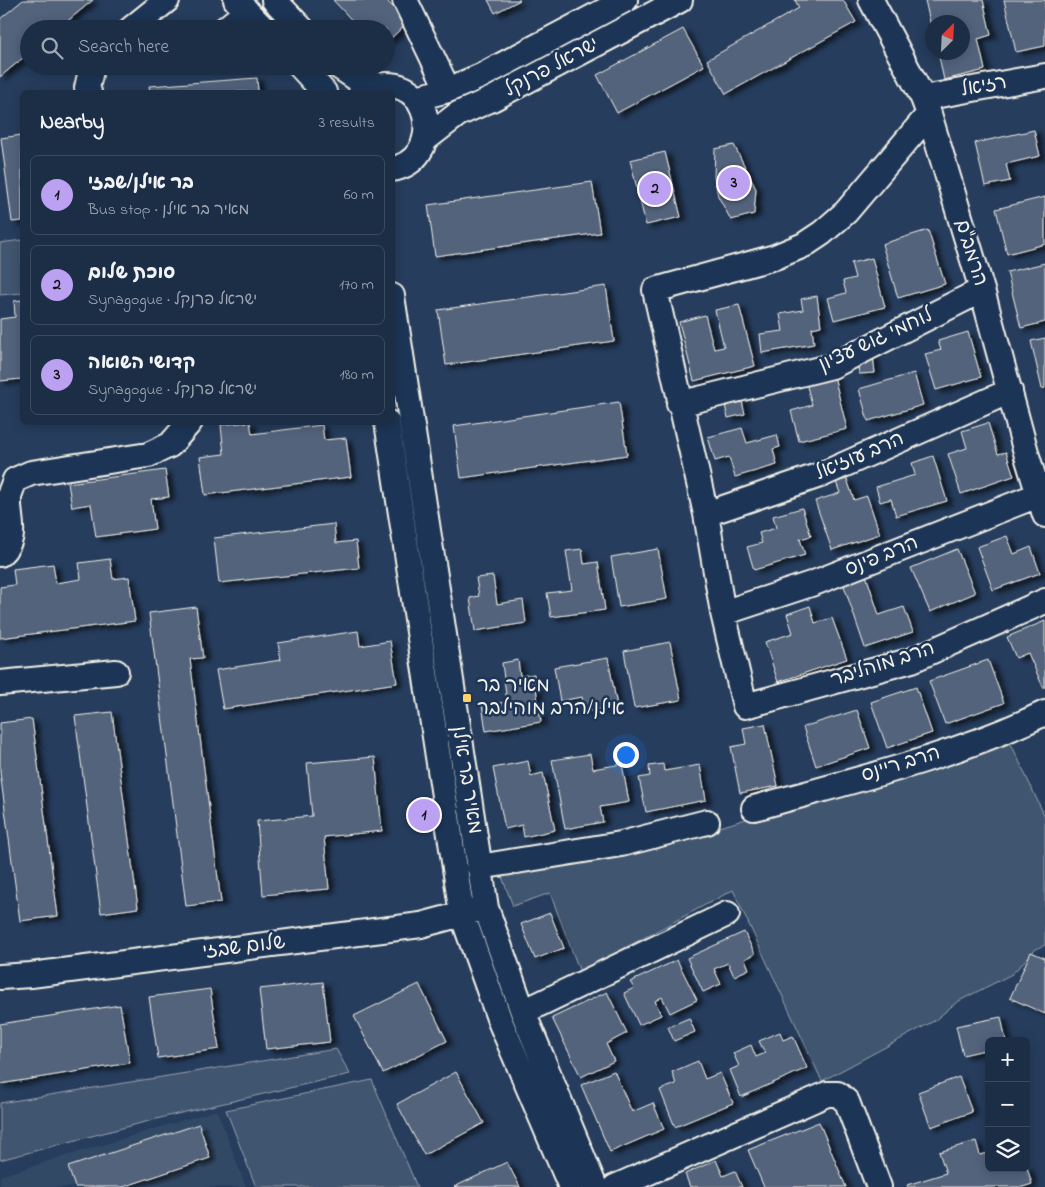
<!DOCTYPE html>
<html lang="en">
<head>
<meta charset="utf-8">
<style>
	:root { --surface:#1c2e46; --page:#293a51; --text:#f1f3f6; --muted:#a0a8b3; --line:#3a4a5f; --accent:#bca0f2 }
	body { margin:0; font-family:"Indie Flower","Playpen Sans Hebrew",sans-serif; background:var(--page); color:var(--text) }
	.controls { position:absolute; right:15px; bottom:15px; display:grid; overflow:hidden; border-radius:8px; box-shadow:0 2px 12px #0003 }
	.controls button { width:45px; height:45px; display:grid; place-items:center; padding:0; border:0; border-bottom:1px solid var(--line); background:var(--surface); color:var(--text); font:25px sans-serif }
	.compass { position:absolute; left:925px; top:15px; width:45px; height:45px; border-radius:50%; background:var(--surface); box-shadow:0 2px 12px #0003; rotate:24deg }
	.you { position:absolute; left:625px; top:754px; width:18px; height:18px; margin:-12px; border:4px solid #fff; border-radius:50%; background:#1a73e8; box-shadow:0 0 0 8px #1a73e833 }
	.badge { display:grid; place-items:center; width:32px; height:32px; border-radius:50%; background:var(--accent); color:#111; font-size:16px; font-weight:700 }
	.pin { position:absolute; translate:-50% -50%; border:2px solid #fff; box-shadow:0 1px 5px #0006 }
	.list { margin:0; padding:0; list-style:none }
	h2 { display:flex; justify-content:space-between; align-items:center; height:65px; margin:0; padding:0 20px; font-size:21px }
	h2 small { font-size:16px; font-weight:400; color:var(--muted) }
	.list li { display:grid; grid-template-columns:32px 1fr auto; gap:15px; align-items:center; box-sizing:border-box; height:80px; margin:0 10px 10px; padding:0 10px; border:1px solid var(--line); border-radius:8px }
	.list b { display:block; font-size:19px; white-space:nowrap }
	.list p { margin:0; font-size:16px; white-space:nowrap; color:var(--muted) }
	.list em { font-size:16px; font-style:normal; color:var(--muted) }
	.icon { flex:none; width:28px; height:28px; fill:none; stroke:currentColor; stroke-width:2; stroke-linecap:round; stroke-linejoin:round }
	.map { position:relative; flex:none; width:1045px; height:1187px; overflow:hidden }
	.search { position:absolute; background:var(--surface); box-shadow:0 2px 12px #0003; left:20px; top:20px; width:375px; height:55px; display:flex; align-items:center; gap:12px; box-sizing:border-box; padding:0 18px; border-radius:28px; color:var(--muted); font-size:19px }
	.panel { position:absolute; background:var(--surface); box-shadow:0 2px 12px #0003; left:20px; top:90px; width:375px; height:335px; border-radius:8px }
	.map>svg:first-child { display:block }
</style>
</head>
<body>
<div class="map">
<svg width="1045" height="1187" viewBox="0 0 1045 1187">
	<defs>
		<filter id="shadow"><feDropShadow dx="5.5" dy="3" stdDeviation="2.5" flood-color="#0009"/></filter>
	</defs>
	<rect width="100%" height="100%" fill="#263d5d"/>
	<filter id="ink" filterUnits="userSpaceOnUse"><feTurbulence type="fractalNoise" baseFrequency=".02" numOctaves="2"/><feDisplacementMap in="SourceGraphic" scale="10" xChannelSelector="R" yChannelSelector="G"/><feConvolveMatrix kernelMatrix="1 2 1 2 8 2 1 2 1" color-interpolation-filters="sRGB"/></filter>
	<g filter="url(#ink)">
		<!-- built -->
		<path fill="#334966" d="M217,1110L246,1187H0V1176Z"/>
		<!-- green -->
		<path fill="#40546f" stroke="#9aa2ac" d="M22,240V293L0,295V243Z
			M1008,737L1045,817V945L1036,949L1012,974L957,1002L934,1021L822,1081L733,890L580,972L550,893L513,906L500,872L687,837L963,753Z
			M336,1049L350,1074L168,1116L0,1160V1103Z
			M372,1080L417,1187H256L226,1110Z"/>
		<!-- building -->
		<path fill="#52647b" stroke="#f4f1e8" filter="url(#shadow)" d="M23,0H93L58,29H29V53L0,77V19Z
			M333,0H386L408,22L386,43V29H360Z
			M488,0H520L495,13Z
			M795,0H843L856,22L726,94L707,60L799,8Z
			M925,0H983L991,35L978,39L985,70L944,80L938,52H962V22H932V31Z
			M1004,0H1045V46L1016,52Z
			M683,29L704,66L617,113L597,75Z
			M257,78L258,92H150L149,86Z
			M1034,130L1040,156L1006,164L1010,181L985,186L975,143Z
			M22,135V221L12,222L1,138Z
			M734,145L756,189L754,214L731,220L718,196L714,177L715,149Z
			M665,152L681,217L646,225L630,160Z
			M592,182L600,233L435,256L428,205Z
			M1045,197V244L1007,254L996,209Z
			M928,230L945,284L898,298L882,244Z
			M872,258L885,307L834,320L828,298L846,293L843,281L855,278L851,263Z
			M1045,263V322L1021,328L1007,272Z
			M606,286L614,341L446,365L438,310Z
			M817,296L821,326L812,328L814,344L762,353L760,334L783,331L780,314L803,310L801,299Z
			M22,300V379L0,381V319L15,317L14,301Z
			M739,305L755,366L694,381L679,322L705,315L714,349L724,347L715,310Z
			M968,332L981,377L936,390L925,354L941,350L938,341Z
			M1045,338V388L1042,389L1031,341Z
			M873,355L875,373L859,374L857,357Z
			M833,372L847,429L799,441L791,411L812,405L805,379Z
			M914,373L923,405L868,421L859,389Z
			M741,397L745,414L728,418L724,401Z
			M619,402L627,455L461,478L454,426Z
			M250,422L252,434L322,425L324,440L346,438L351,477L205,495L200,457L224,454L221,425Z
			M988,423L998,454L1006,452L1014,476L961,494L948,454L967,448L962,431Z
			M742,428L747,443L777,435L780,447L773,449L777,465L735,477L729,457L715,461L708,437Z
			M933,456L947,501L896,516L891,499L880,502L876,487L915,475L912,463Z
			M165,470L169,497L151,499L155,529L96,537L91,504L72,507L68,483Z
			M847,479L854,500L867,496L880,534L832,550L815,501L840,493L836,482Z
			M802,508L811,536L800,539L805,555L754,570L747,547L762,543L759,533L776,528L773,516Z
			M334,524L336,543L356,541L359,568L219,583L214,538Z
			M1007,536L1014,554L1031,547L1040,573L993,590L977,547Z
			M582,549L584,564L598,562L605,610L551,617L547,593L572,590L566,551Z
			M658,549L667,599L619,607L611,557Z
			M957,549L975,593L930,612L911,568Z
			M110,559L113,579L129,577L135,621L0,638V587L15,585L13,569L53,564L56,583L81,579L79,563Z
			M866,575L879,615L904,607L913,632L865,648L843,583Z
			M493,576L497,604L523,600L526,623L475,631L470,598L479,596L476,578Z
			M810,606L815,623L832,618L847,659L778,682L765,642L793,633L787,614Z
			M196,607L203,658L190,659L221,902L186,906L149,613Z
			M1045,621V687H1043L1028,653L1016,658L1007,637Z
			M358,631L360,646L390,641L397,683L223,709L216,670L281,660L278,643Z
			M670,642L681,700L634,708L624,651Z
			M608,658L617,706L585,712L582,697L560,701L554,667Z
			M518,660L520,676L534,674L541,722L486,731L482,705L507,702L502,663Z
			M988,660L1004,703L945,724L929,681Z
			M916,687L932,733L887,748L871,702Z
			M857,710L870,748L816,766L803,727Z
			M112,712L138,908L101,913L75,716Z
			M32,719L58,916L20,921L0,772V723Z
			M765,724L778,786L740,793L731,747L746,744L743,728Z
			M590,754L593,769L622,764L629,802L600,807L603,822L565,829L552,760Z
			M375,757L382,831L324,837L329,889L263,895L257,821L312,816L307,763Z
			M528,761L531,776L543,773L555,830L524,837L522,825L505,829L493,768Z
			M663,764L664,771L700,765L706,800L646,812L639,778L650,776L649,766Z
			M550,913L564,948L535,959L521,924Z
			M744,932L755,954L745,959L749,969L734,976L728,963L714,969L721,984L703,992L687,958Z
			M1031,952L1045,958V1014L1010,998Z
			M677,960L697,1000L670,1013L662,997L655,1001L661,1015L639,1025L624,993L634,988L630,982Z
			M323,982L330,1042L266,1049L259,989Z
			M419,984L447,1041L383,1073L354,1016Z
			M210,989L219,1049L158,1058L149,997Z
			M607,992L627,1033L606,1044L614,1061L581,1077L552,1018Z
			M120,1005L130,1063L0,1084V1024Z
			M1001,1017L1006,1041H989V1049L963,1055L956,1026Z
			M689,1018L695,1032L674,1041L668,1027Z
			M780,1032L783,1040L793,1036L807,1068L741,1097L730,1070L739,1066L733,1053L751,1045L756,1057L765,1053L759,1041Z
			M698,1061L705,1079L720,1073L733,1103L675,1127L660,1090L676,1084L672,1072Z
			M614,1071L632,1112L653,1103L664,1129L610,1152L581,1085Z
			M456,1072L484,1123L424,1155L397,1104Z
			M959,1077L972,1112L931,1127L918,1092Z
			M819,1122L846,1187H764L748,1150Z
			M199,1124L210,1158L123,1187H75L68,1167Z
			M976,1141L980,1155L989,1153V1168H1026V1164L1032,1184L1023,1187H908L907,1185L946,1173L939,1152Z
			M716,1160L723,1176L735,1171L742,1187H690L685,1174Z
			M507,1162L520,1187H454Z"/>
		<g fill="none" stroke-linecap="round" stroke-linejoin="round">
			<!-- minor casing -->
			<g stroke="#f4f1e8" stroke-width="28">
				<path id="minor" d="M236,0L264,29
					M274,0L302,29
					M405,0L448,90
					M871,0L923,98L929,114L982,290L1027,456L1045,515
					M131,29L167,0
					M225,29L247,11
					M300,66L324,92
					M338,66L356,78L377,85
					M89,92L87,88L92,66
					M361,92C369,87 377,85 387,85C436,85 441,161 392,169
					M416,98L448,90L481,76L625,0
					M923,98L1045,76
					M929,114L846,212L822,233L804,245L775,257L655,290L706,514L723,613L745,706L912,660L1045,601
					M427,138L458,114L492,99L680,0
					M392,296L486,908L523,1012L595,1187
					M679,404L832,366L982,290
					M387,422L462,914L500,1021L571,1187
					M706,514L823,474L1010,391
					M0,554C19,537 8,521 9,499C9,493 13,486 15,480L31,473L148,455L170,445L190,422
					M723,613L814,583L1038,495L1045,494
					M0,683L116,672
					M754,808C852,781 953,757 1045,713
					M479,867L621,844L707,822
					M0,977L31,975L421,925L477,910
					M523,1012L727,914
					M615,1187L827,1094H838L847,1102L879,1187"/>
			</g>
			<!-- minor -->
			<use href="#minor" stroke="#1d3557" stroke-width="24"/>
		</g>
	</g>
	<!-- markers -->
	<rect fill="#ffd166" stroke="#1d3557" stroke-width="2" x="462" y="693" width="10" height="10" rx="2.5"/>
	<g text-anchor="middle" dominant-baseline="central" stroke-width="5" stroke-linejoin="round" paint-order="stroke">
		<!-- street labels -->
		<g font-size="20" fill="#f4f1e8" stroke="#1d3557">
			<text transform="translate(552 68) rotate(-28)">ישראל פרנקל</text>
			<text transform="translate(984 87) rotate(-10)">רזיאל</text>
			<text transform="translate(970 253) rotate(73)">הרמב"ם</text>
			<text transform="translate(876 341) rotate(-25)">לוחמי גוש עציון</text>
			<text transform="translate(860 457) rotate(-23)">הרב עוזיאל</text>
			<text transform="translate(882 557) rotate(-22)">הרב פינס</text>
			<text transform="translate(883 665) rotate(-18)">הרב מוהליבר</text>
			<text transform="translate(901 765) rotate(-17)">הרב ריינס</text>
			<text transform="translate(466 780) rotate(81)">מאיר בר אילן</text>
			<text transform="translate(244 948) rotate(-7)">שלום שבזי</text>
		</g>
		<!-- poi labels -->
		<g font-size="20" fill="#f4f1e8" stroke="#1d3557" text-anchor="start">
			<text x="477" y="686">מאיר בר<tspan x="477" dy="23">אילן/הרב מוהילבר</tspan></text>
		</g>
	</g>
</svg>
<div class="controls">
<button>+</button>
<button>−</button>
<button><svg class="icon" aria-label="layers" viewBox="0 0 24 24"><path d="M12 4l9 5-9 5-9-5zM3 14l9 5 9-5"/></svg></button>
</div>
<svg class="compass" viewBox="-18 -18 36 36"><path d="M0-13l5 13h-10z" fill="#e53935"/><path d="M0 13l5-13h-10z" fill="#a0a8b3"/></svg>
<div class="you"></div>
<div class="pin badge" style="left:424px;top:815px">1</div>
<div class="pin badge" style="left:655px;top:189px">2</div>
<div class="pin badge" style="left:734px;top:183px">3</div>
<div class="search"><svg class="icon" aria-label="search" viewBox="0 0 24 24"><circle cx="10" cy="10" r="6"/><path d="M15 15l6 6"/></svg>Search here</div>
<section class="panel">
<h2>Nearby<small>3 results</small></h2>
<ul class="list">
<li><span class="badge">1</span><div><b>בר אילן/שבזי</b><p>Bus stop · מאיר בר אילן</p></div><em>60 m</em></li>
<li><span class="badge">2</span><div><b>סוכת שלום</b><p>Synagogue · ישראל פרנקל</p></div><em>170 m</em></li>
<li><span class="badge">3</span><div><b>קדושי השואה</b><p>Synagogue · ישראל פרנקל</p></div><em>180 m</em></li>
</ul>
</section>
</div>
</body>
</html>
